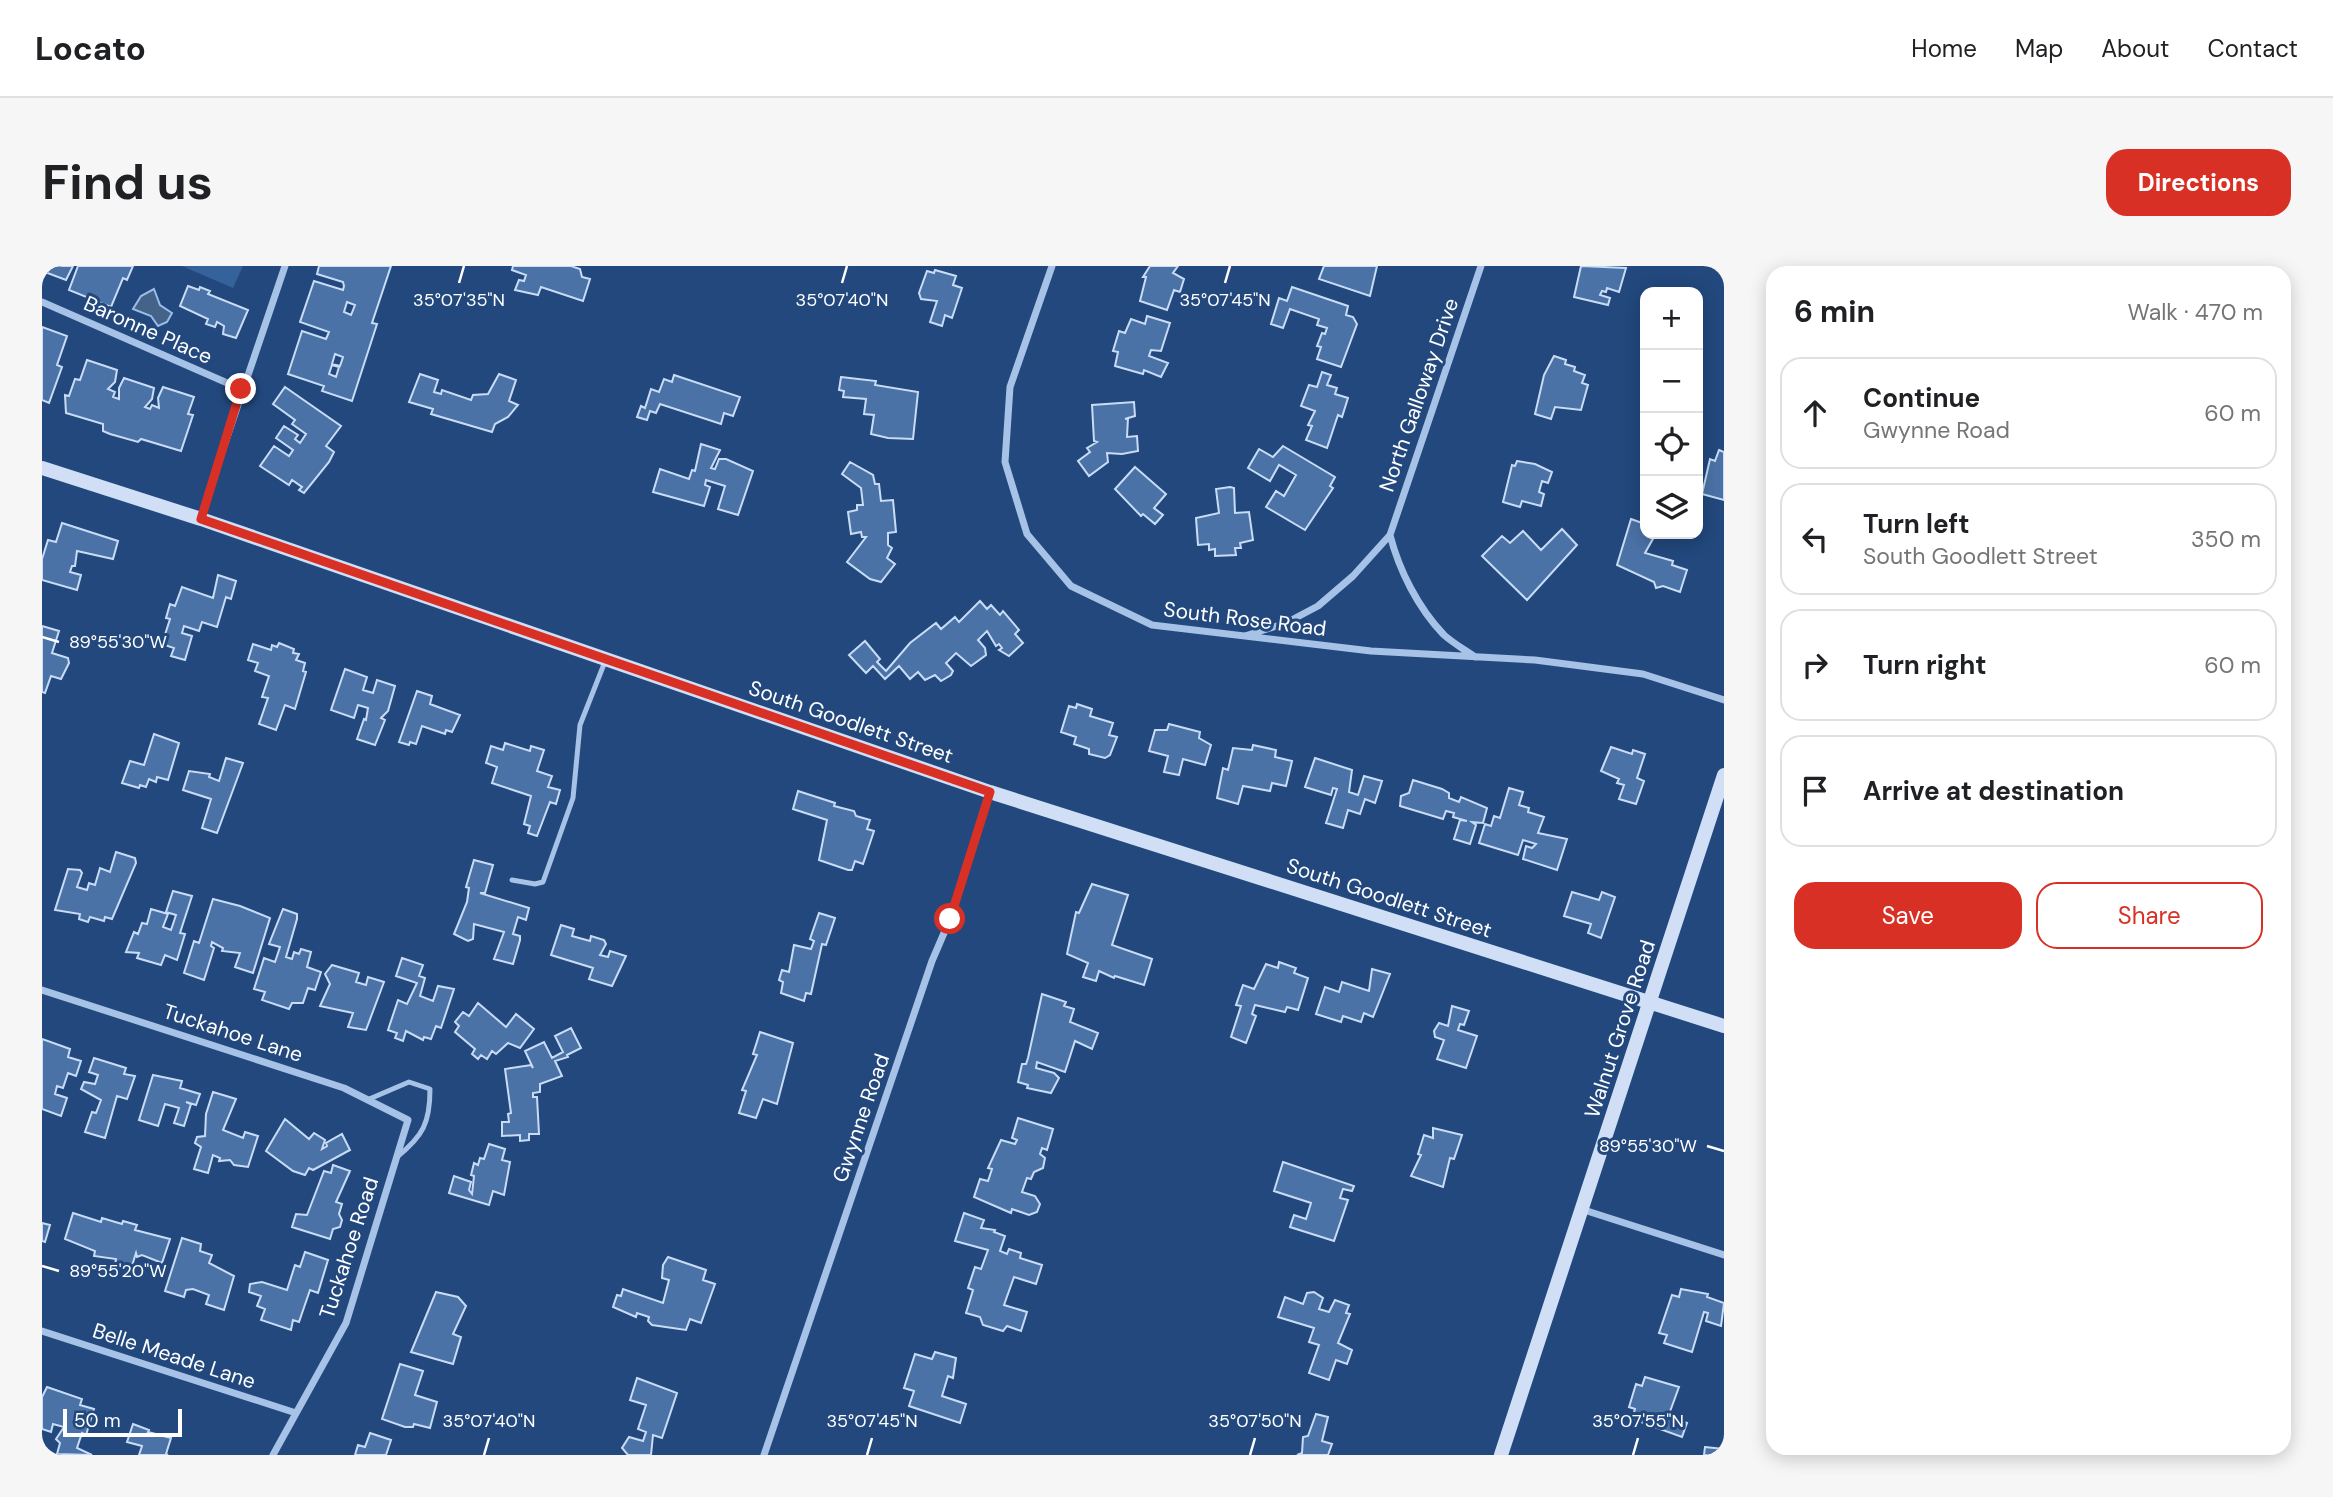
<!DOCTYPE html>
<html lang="en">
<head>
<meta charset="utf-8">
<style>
	:root { --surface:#fff; --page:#f6f6f6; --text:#202124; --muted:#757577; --line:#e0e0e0; --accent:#d93025 }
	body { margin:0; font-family:"DM Sans",sans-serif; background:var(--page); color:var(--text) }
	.controls { position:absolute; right:21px; top:21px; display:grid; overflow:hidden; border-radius:14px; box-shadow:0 4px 18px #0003 }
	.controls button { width:63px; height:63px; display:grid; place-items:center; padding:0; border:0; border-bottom:2px solid var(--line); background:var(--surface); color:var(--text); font:35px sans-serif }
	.scale { position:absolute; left:21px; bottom:18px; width:119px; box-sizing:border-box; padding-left:7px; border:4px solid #fff; border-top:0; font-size:19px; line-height:24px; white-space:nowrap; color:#fff; -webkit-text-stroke:5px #22487d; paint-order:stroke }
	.stop { position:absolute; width:21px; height:21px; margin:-16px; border:5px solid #d93025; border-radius:50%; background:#fff }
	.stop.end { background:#d93025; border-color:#fff; box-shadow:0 2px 7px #0008 }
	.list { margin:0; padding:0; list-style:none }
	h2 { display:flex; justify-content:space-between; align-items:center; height:91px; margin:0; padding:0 28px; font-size:30px }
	h2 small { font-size:23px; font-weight:400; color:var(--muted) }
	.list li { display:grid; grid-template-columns:46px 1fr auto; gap:21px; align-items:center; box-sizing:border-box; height:112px; margin:0 14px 14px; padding:0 14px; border:2px solid var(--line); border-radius:21px }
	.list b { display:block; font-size:26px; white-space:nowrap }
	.list p { margin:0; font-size:23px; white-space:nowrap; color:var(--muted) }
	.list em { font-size:23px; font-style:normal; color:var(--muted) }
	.actions { display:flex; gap:14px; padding:21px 28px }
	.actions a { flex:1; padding:16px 0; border:2px solid var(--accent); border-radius:21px; text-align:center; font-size:24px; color:var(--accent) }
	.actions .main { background:var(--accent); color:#fff }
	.icon { flex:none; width:38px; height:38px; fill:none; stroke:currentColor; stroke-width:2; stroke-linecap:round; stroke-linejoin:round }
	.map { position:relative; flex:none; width:1682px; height:1189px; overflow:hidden; border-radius:21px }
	header { display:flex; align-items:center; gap:42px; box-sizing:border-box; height:98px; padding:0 35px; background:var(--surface); border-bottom:2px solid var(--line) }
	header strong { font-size:33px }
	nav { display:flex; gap:38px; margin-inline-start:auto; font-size:24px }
	.intro { display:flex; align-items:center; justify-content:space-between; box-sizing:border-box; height:168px; padding:0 42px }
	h1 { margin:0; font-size:49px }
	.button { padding:18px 32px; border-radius:21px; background:var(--accent); color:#fff; font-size:24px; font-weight:700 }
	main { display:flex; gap:42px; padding:0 42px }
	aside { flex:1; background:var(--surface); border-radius:21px; box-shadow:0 4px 18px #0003 }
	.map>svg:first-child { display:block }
</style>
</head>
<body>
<header>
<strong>Locato</strong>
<nav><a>Home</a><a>Map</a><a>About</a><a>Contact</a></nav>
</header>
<div class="intro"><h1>Find us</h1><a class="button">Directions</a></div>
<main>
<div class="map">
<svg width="1682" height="1189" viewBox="0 0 1682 1189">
	<rect width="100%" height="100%" fill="#22487d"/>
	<!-- green -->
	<path fill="#35629b" d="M140,0H201L191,22Z"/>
	<!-- water -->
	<path fill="#456288" stroke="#9abce7" stroke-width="2" d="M112,23L118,39L130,47L125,56L116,60L109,50L91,43L99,30Z"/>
	<!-- building -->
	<path fill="#4b72a6" stroke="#c9dcf5" stroke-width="2" fill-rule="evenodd" d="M0,0H31L24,14L0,5Z
		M36,0H91L85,14L81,12L69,41L27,24Z
		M277,0H349L330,57L335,58L310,135L280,125L282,120L246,108L260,65L284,73L287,66L258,56L272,15L301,24L302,20L301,16L275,8ZM305,36L313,39L309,49L302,46ZM293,88L301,91L298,100L290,98ZM290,99L297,101L294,111L287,108Z
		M471,0H529L538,3L540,11L548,13L541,35L499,21L496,29L473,24L477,14L482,15L484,9L470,4Z
		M1108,0H1136L1131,7L1142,13L1138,26L1132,24L1125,44L1098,35L1104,11H1101Z
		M1282,0H1335L1328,30L1277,13Z
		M1539,0L1584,2L1577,26L1565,22L1564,26L1560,25L1558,29L1568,32L1566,39L1532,31Z
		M893,4L914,10L911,19L920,22L910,52L903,49L900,60L888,56L895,35L879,33L877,27L885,5L892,7Z
		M146,20L157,24L158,21L168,25L166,28L206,44L194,72L181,68L182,60L175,56L173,61L164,58L166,53L138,40Z
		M1250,21L1306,40L1304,49L1311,51L1315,58L1299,101L1275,93L1279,81L1275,80L1280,67L1283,68L1285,62L1275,59L1277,53L1248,43L1241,62L1229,58L1237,32L1245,35Z
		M1105,50L1128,57L1119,85L1109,84L1107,90L1126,97L1119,111L1102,104L1101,108L1073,100L1076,86L1071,85L1077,65L1083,67L1089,53L1103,58Z
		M0,61L25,70L15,99L20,101L7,137L0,134Z
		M1512,90L1524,94L1523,98L1533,101L1532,105L1543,109L1540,117L1546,119L1539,144L1513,141L1509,153L1493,148L1502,109Z
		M45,94L75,104L73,116L66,123L73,126L71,131L77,133V122L82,112L112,122L110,133L103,141L108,143L110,139L117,142L116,132L121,121L152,131L146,148L151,149L139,185L99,173L96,176L68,168L61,165V158L24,147L23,129L27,130L33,113L38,114Z
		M1280,106L1289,109L1285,119L1295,122L1293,128L1306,132L1300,151L1296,149L1285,182L1264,174L1270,160L1266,159L1273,145L1259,140L1267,119L1275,121Z
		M378,108L396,114L392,126L399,128L400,124L429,134L431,129L446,128L457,108L474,114L467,135L476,139L466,151L453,158L450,166L389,148L391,143L367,136Z
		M632,109L698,131L691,150L682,147L679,158L618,138L614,147L608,145L605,154L595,151L599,140L603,142L609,123L617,126L622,113L630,116Z
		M799,111L834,115L833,119L876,126L871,173L846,172L829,168L832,149L822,148L824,133L801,131L802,125L797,124Z
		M243,121L299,160L284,180L292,186L287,196L262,227L257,224L260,221L250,214L247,219L218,200L232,180L247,190L251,184L234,172L242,160L256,169L253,173L258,177L264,168L250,158L253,154L231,138Z
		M1092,136L1093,150L1083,153L1086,152L1085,171L1095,170L1096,185L1080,188L1065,187L1066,196L1047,210L1036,195L1048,186L1045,182L1055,176L1052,175L1050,139Z
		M659,178L678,184L669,202L673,203L677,193H684L711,205L696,249L676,243L683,220L664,214L663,219L668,221L662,240L611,226L618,203L647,213L650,204L653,205Z
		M1241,180L1293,211L1288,220L1291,222L1263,264L1224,241L1234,225L1242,230L1254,209L1237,199L1228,215L1206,202L1217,183L1231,191Z
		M1677,184L1682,186V234L1660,228L1668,193L1673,195Z
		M1475,195L1493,198L1510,206L1506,217L1500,215L1497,226L1502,228L1499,240L1480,235L1478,241L1461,236L1470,199L1473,200Z
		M808,196L831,209L833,218H837L839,235L851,234L854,266L846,267V279L850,282L845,292L853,298L839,316L828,313L805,296L824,271H820L819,266L809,268L806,246L815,244V239H821L819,222L800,208Z
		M1093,201L1124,228L1112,242L1121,249L1113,258L1101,248L1099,250L1073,223Z
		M1188,221L1192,222L1193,247L1207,246L1211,274L1198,277L1199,282H1193L1194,289L1173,290V283L1167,284V278L1156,279L1154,252L1177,247L1174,223Z
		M1589,253L1603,258V268L1612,271L1603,287L1631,295L1630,299L1645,304L1638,326L1621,320L1614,322L1612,316L1575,299Z
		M20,257L76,275L71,293L35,285L33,300H30L28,306L39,309L35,324L0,314V293L6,274L14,276Z
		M1520,263L1535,279L1485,334L1440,290L1460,270L1468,277L1481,265L1499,284Z
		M176,309L194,315L189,333L184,331L175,361L160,356L157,365L142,360L140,367L150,370L143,394L129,390L132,382L120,378L128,353L124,352L128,338L133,340L140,321L171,332Z
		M938,335L945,343L949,339L958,349L961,345L977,364L973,368L981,377L967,390L957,384L960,382L957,378L954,380L945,365L936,374L943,382L944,389L929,400L914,387L904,397L911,405L909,409L899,415L893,409L883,414L876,406L868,413L857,400L843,413L831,400L824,407L807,389L823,375L838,393L835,396L844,405L868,377L894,357L899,363L913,351L917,356Z
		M0,360L17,365L10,387L26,392L27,397L19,413L9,410L3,427L0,426Z
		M237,377L252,383L251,387L257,388L254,394L263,397L261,405L264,406L253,443L243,439L234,464L217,458L226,432L220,431L227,410L213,405L216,397L206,394L211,378L229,384L230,379L235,381Z
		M303,403L325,411L321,424L331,427L335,414L353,420L346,445L339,452L343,454L333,479L315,473L322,453L324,454L326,442L316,439L312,452L289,444Z
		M375,425L390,430L388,438L418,449L410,466L404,464L403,468L380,460L374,478L368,476L367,479L357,476Z
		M1035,438L1050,443L1048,450L1071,457L1067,469L1075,471L1068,489L1063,492L1047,488V483L1032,478L1034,471L1019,466L1027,440L1034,442Z
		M1127,458L1158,466L1157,472L1169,479L1163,499L1141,493L1137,509L1122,506L1126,490L1107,485L1113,464H1125Z
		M112,468L137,477L126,514L115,511L114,516L107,513L104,521L98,519L97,522L80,517L88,495L102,499Z
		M463,477L488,485L489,480L502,484L495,505L510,510L506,521L518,524L514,538L508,536L495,570L486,567L488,560L482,558L489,530L450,517L455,501L444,497L449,480L461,484Z
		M1211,479L1234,484L1233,491L1250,495L1244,520L1230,517L1228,525L1201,520L1196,538L1175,532L1181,502L1186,504L1191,482L1210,484Z
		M1569,481L1590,488L1591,484L1603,488L1595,512L1602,515L1594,538L1577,533L1582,519L1575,517L1577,513L1559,505Z
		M184,492L201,497L175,567L160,562L169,533L141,524L147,505L168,508L167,511L177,515Z
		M1273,492L1310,504L1307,526L1316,529L1322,510L1340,515L1333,537L1323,533L1318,548L1306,544L1301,562L1284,557L1295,523L1291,522L1289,529L1263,521Z
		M1371,514L1400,523L1407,527V532L1417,536L1419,531L1445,542L1441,557L1430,556L1434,559L1428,578L1412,573L1418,554L1425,555L1411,551L1412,547L1404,545L1401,553L1358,540L1359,530L1367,527Z
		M1467,522L1481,526L1477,539L1487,542L1486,546L1502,551L1496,567L1525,573L1515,604L1481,593L1484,580L1490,582L1494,578L1481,574L1476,589L1437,577L1443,558L1449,560L1452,550L1458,552Z
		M756,525L793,537L792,540L812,545L814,550L828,554L825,563L832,565L821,598L813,595L810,604H806L777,594L785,554L751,543Z
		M74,586L93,592L94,597L70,653L63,651L62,655L48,651L46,656L37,653L38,648L13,644L26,603L38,604L40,607L35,621L45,624L47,617L53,619L58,602L68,606Z
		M432,594L451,599L443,627H438L487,642L484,654L476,651L471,668L478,670V674L471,698L452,693L462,666L432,658L431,673L426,675L412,668L425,636L427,622L424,621Z
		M1050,618L1086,629L1070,679L1110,693L1102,719L1073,710L1072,712L1057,705L1054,715L1041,711L1046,697L1025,688L1034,646L1037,647Z
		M131,625L150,630L138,667L143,668L135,694L123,689L119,699L95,692L97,687L84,686L92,666L96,668L100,657L105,658L109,643L126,648L121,661L129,664L134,649L124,646Z
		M1530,626L1557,634L1560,626L1573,631L1559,672L1546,667L1549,658L1522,650Z
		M171,633L198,640L228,652L211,707L193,701L198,687L180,685L181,682L170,676L169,680L172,682L162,714L142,707L152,675L157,677Z
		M241,643L255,648V653L244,691L250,693L252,686L257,688L259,683L269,686L265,701L279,706L273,724L266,722L261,737H250L247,743L220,734L223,726L212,723L222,692L233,696L238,681L227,678Z
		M777,647L793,652L784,679L780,678L769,728L764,727L762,735L739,727L741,716L737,714L740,704L747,706L752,679L769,683L772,675L768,673Z
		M519,659L532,663L530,670L548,675L549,670L562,674L564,678L558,689L566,691L568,685L584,690L570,720L547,713L551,702L509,689Z
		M360,692L381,699L377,710L383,712L378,730L391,735L396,720L412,723L399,762L394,760L389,773L382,771L381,774L364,765L361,775L353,772L355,767L346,764L356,734L365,738L375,717L354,710Z
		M1237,696L1254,702L1252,707L1266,712L1256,744L1245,741L1243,746L1213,739L1210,748L1214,750L1204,777L1189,771L1199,740L1194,739L1201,719L1212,723L1224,698L1236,702Z
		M290,699L317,707L314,716L324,719L326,711L342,716L324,764L306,761L311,747L278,740L288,718L283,708Z
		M1330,703L1348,708L1331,751L1322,747L1319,756L1301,750L1299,756L1274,748L1283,721L1297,726L1300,716L1327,725Z
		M1000,728L1024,736L1022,740L1032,743L1028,756L1056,767L1050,783L1033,775L1023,806L995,796L994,802L1012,807L1017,812L1009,827L985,822L986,819L976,816L980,798H984L986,792Z
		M436,737L464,761L474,748L492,763L478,782L466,777L454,788L450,785L445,793L439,789L436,793L430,788L433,783L413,766L417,760L413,756L421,746L427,750Z
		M1410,740L1427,745L1422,759L1418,758L1416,764L1435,770L1424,802L1395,793L1402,774L1393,771L1392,765L1397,757L1406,760Z
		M529,762L539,782L525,789L526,791L513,795L520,810L498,818V826L491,827V831H495L497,868H487V874L478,875V869L460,870V856H467L466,848L469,847L463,803L489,799L491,802L483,785L502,776L510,792L521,786L513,770Z
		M718,766L751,777L735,838L721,833L714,852L697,847L704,825L700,824L715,789L711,788Z
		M0,773L28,783L26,791L39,795L34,810L26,807L21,822L15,820L13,828L25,832L19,850L0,843Z
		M52,792L84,802L82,808L93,810L85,833L75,830L63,872L43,866L50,846L54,847L59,834L39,823L42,816L53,818L56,809L47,806Z
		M111,809L140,815L138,822L158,828L154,839L144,836L149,838L142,860L132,857L137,842L123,838L116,860L97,854Z
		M171,826L194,833L181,864L201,872L203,866L216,870L206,901L192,899L188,894L177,895L178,892L171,889L166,907L152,903L159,881L153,877L155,871L163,870L164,848Z
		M976,852L1011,863L1005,884L1000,882L998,888L1003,892L1001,902L992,906L989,913L985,912L980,926L993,930L998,938L995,946L987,949L970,943L969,947L932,931L938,913L946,915L950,903L946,902L959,874L973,878L975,874L970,872Z
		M243,853L267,873L272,867L283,874L280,883L285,880L284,877L300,868L308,884L271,904L267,902L263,909L251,905L224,885Z
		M1391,862L1420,869L1412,893L1408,892L1401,921L1369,910L1379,889L1376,888L1382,869L1391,872Z
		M447,878L463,883L460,894L468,896L462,929L451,925L447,939L407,927L412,910L429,916L427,924L430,928L432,910L429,909L432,897L436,899L438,892L442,893Z
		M1241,896L1312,920L1310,925L1301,923L1298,932L1306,934L1292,975L1248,961L1252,949L1264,953L1269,937L1232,925Z
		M291,899L308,905L294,936L300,938L297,948L300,954L298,961L291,963L288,973L250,961L254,948L265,949L282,905L289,907Z
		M31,947L59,956L60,952L80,958L81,955L95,959L93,964L128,973L120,997L100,989L95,991L94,987L89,1003L73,998L74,993L52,990L53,985L23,973Z
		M922,947L942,954L939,962L953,964L952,966L963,970L958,985L965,988L967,983L979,987L978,992L1000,999L994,1018L972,1011L962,1039L985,1046L979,1065L965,1060L961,1065L941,1059L938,1051L924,1047L931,1024L926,1022L933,1001L939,1003L946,984L913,975Z
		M0,957L8,959L3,976L0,975Z
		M140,972L159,978L158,985L170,989L167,997L192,1010L182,1044L164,1038L167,1029L151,1023L144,1024L142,1031L123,1025Z
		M263,986L286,994L276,1027L268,1024L257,1056L251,1054L249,1064L219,1054L223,1043L215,1040L219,1030L207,1026L208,1018L220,1016L245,1024L253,999L258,1001Z
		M626,991L664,1004L661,1014L673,1018L659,1057L648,1053L644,1064L610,1059L606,1055L607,1051L595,1047L594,1051L571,1041L575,1029L579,1030L581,1023L621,1037L627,1014L620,1012L621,999Z
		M1639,1023L1666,1028L1665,1031L1682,1037L1679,1060L1664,1055L1666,1047L1662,1046L1650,1086L1622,1077L1625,1069L1617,1067L1630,1029L1637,1031Z
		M394,1026L416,1031L424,1040L411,1068L419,1071L411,1098L369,1086Z
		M1272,1026L1281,1032L1277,1043L1287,1046L1293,1034L1307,1039L1304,1047L1308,1048L1296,1077L1310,1084L1305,1098L1294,1094L1287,1114L1267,1107L1277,1079L1267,1076L1272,1062L1236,1051L1243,1031L1261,1038L1265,1027Z
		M893,1086L914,1092L911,1112L906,1110L900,1130L924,1138L918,1157L867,1140L872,1125L862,1122L873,1088L890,1093Z
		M358,1098L381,1105L373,1129L395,1136L388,1162L372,1158L371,1161H363L340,1153Z
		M1603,1111L1637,1121L1626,1151L1645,1157L1640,1171L1590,1153L1593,1143L1587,1141L1594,1118L1600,1120Z
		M595,1112L635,1127L620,1172L611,1169L609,1189H586L580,1182L587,1171L601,1175L604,1166L596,1163L604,1139L588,1134Z
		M5,1121L40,1133L38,1139L52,1143L44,1169L40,1167L35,1182L50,1189L15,1188L18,1177L14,1173L22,1161L11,1158L9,1166L0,1163V1131Z
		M1274,1148L1286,1151L1280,1175L1290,1178L1286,1189H1255L1260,1187L1261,1171L1266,1170Z
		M91,1158L107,1164L106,1166L129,1172L124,1188L126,1189H97L100,1180L85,1176Z
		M328,1167L349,1174L344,1189H313L316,1179L323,1181Z
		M1663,1181L1682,1183V1189H1662Z"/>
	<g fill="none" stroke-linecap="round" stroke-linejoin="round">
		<!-- lane -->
		<path stroke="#a6c2e6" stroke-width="5" d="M159,252L177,195
			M470,614L493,618L501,616L531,532L538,459L564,393
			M325,834L367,816L388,823C388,857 381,870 355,891"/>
		<!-- street -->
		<path stroke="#a6c2e6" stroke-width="7" d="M1010,0L968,121L963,196L985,268L1029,320L1110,359L1329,385L1493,394L1601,408L1682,434
			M0,36L199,123
			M177,195L243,0
			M1348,269C1357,304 1376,342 1402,369C1411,377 1423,384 1433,391
			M1203,370L1244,357L1276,340L1311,310L1348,269L1439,0
			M0,724L302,822L366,854L304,1057L231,1189
			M1542,944L1682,989
			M0,1065L254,1147
			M722,1189L890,695L908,653L948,526"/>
		<!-- secondary -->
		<path stroke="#d0dff5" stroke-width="14" d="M0,202L159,253L948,526L1682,760
			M1459,1189L1682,509"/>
	</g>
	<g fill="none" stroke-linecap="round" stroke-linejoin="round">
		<!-- route -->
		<path stroke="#d93025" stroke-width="9" d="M199,123L159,253L948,526L908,653"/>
	</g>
	<!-- ticks -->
	<path fill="none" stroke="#fff" stroke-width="2.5" d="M417,17L422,0M800,17L805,0M1183,17L1188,0M0,371L17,376M1665,880L1682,885M0,1000L17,1005M442,1189L447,1172M825,1189L830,1172M1208,1189L1213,1172M1591,1189L1596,1172"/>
	<g text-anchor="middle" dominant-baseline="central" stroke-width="6" stroke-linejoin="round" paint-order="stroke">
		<!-- street labels -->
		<g font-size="21" fill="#fff" stroke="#22487d">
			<text transform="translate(106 64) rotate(24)">Baronne Place</text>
			<text transform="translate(1377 129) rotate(-71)">North Galloway Drive</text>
			<text transform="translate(1203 353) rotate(7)">South Rose Road</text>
			<text transform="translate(809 456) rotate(19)">South Goodlett Street</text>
			<text transform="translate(1347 632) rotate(18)">South Goodlett Street</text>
			<text transform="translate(1578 763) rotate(-72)">Walnut Grove Road</text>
			<text transform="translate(191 767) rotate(18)">Tuckahoe Lane</text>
			<text transform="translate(819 852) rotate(-71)">Gwynne Road</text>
			<text transform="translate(307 982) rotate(-72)">Tuckahoe Road</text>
			<text transform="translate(132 1090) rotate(18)">Belle Meade Lane</text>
		</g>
	</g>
	<g font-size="18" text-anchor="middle" fill="#fff" stroke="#22487d" stroke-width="6" stroke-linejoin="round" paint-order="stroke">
		<text x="417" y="40">35°07'35"N</text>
		<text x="800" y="40">35°07'40"N</text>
		<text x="1183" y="40">35°07'45"N</text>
		<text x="76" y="382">89°55'30"W</text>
		<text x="1606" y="886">89°55'30"W</text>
		<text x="76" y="1011">89°55'20"W</text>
		<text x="447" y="1161">35°07'40"N</text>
		<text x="830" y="1161">35°07'45"N</text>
		<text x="1213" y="1161">35°07'50"N</text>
		<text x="1596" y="1161">35°07'55"N</text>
	</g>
</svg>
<div class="controls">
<button>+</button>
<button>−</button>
<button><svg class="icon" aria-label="locate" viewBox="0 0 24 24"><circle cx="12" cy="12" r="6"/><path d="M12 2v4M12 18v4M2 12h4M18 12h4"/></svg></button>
<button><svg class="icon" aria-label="layers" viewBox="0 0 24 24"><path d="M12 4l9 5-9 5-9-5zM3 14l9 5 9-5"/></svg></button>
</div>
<div class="scale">50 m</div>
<div class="stop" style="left:908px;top:653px"></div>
<div class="stop end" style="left:199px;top:123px"></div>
</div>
<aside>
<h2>6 min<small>Walk · 470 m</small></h2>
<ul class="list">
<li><svg class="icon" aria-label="ahead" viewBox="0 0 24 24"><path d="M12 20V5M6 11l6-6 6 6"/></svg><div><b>Continue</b><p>Gwynne Road</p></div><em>60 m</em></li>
<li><svg class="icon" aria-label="left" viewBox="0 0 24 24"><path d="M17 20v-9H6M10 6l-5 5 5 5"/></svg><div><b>Turn left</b><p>South Goodlett Street</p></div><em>350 m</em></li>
<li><svg class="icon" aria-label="right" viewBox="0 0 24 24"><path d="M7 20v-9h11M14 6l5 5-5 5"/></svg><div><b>Turn right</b></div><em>60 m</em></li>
<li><svg class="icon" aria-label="arrive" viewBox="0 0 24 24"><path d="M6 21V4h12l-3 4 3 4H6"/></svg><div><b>Arrive at destination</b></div></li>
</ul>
<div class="actions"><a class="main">Save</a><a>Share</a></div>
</aside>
</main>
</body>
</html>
